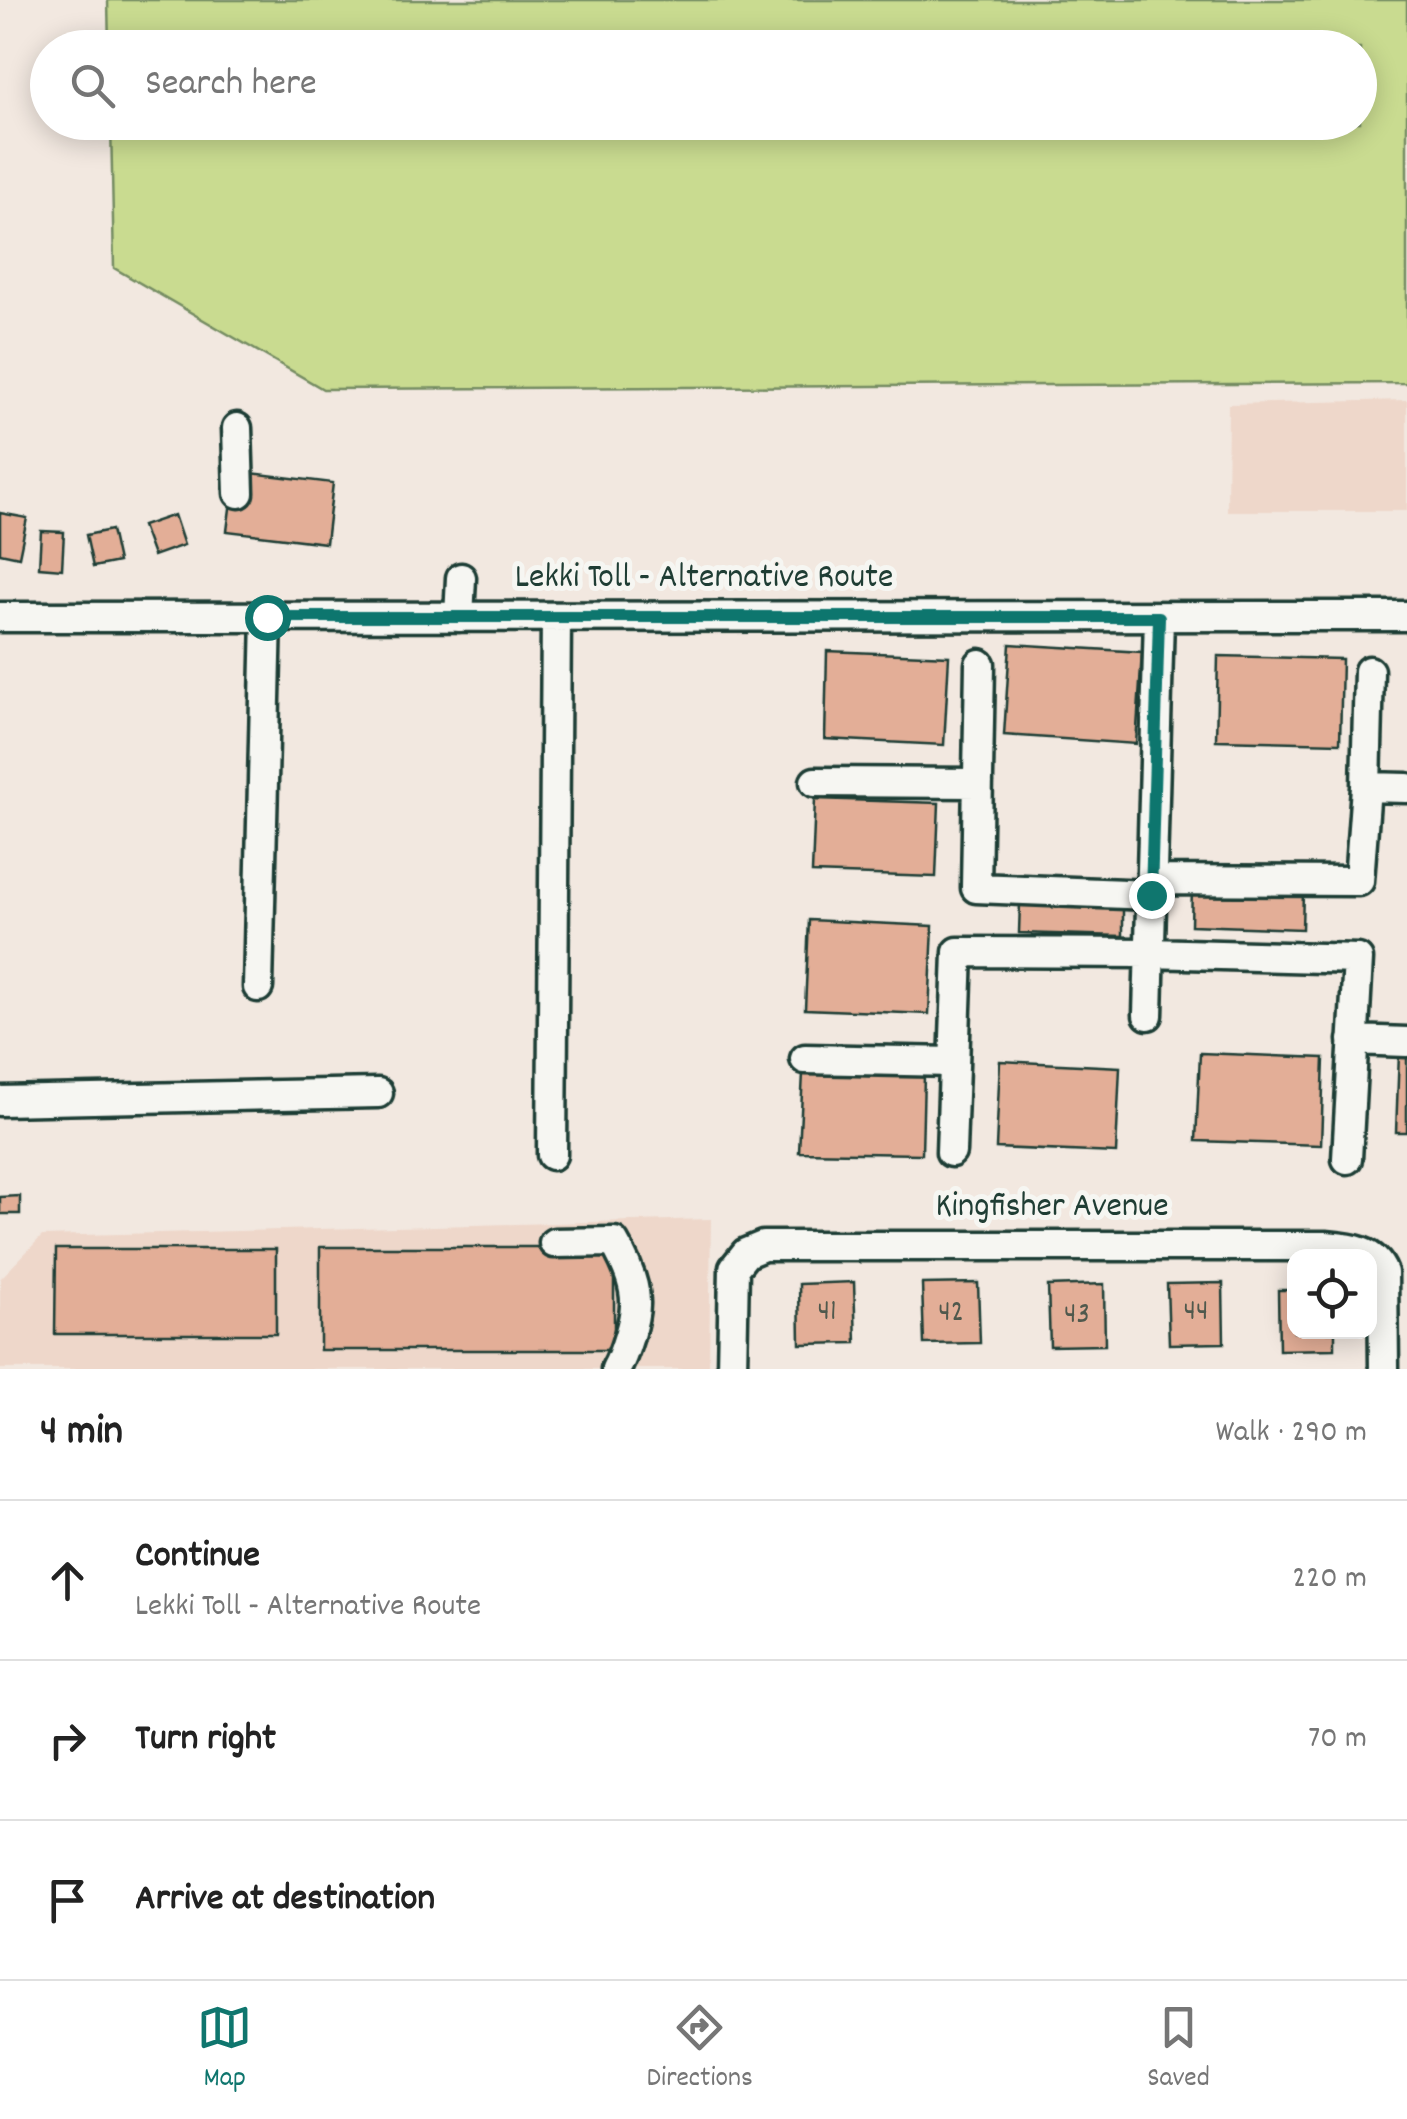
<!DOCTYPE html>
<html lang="en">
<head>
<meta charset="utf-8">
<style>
	:root { --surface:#fff; --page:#f2f2f2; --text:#222; --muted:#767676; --line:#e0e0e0; --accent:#0f766e }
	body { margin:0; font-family:Dekko,sans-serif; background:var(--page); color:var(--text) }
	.controls { position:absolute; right:30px; bottom:30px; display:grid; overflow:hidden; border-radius:20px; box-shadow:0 5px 25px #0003 }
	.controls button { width:90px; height:90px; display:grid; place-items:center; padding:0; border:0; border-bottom:2px solid var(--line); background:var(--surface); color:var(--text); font:50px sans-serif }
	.stop { position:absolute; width:30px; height:30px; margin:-22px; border:8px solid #0f766e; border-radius:50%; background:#fff }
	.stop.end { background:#0f766e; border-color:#fff; box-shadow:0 2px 10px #0008 }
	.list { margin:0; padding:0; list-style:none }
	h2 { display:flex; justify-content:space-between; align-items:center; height:130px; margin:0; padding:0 40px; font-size:42px }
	h2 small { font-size:32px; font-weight:400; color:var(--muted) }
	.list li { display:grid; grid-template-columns:65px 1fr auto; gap:30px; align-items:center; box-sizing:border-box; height:160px; padding:0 40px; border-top:2px solid var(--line) }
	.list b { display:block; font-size:38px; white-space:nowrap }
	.list p { margin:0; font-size:32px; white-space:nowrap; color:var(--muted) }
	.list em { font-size:32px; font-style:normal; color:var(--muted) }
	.icon { flex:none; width:55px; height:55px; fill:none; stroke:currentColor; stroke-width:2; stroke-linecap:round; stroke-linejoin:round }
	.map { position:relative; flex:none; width:1407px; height:1369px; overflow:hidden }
	.search { position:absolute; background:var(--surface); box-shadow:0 5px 25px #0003; left:30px; right:30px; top:30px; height:110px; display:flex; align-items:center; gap:25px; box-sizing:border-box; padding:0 35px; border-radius:55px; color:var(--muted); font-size:38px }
	.sheet { height:610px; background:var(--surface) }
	nav { display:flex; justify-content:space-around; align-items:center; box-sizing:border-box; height:140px; border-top:2px solid var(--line); background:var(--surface); font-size:28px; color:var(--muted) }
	nav a { display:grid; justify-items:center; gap:5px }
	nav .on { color:var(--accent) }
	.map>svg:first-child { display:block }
</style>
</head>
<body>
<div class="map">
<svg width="1407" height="1369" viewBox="0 0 1407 1369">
	<rect width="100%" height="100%" fill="#f2e8e0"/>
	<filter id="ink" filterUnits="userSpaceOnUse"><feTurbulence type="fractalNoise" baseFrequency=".01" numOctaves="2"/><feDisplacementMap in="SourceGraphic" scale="20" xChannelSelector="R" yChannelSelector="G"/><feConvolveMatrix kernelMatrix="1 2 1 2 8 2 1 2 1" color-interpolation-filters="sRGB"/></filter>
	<g filter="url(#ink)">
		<!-- built -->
		<path fill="#eed7ca" d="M1407,400V511H1227L1228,404Z
			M711,1219L709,1369H0V1279L42,1236Z"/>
		<!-- green -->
		<path fill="#c9db90" stroke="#748c62" stroke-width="2.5" d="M108,0H1407V383L323,389L114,268L111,123L1360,122V48H109Z"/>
		<!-- building -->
		<path fill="#e3ae97" stroke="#1f3d34" stroke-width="2.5" d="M235,471L333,483L326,543L227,531Z
			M0,513L27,518L19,557L0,553Z
			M174,515L184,545L153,556L142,526Z
			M111,530L118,562L93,567L86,535Z
			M41,531L64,532L62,569L39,567Z
			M1010,644L1142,652L1136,744L1004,735Z
			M827,651L949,656L944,745L825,739Z
			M1218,656L1342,659L1340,743L1216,740Z
			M815,799L939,803L936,877L812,873Z
			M1192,888L1303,892L1302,929L1191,925Z
			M1020,902L1123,905V936L1019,933Z
			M809,920L933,926L929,1014L805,1009Z
			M1200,1053L1324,1058L1321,1145L1196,1141Z
			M1399,1053L1407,1054V1132H1396Z
			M1000,1061L1120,1067L1116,1153L996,1148Z
			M803,1073L924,1075L922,1154L799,1152Z
			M20,1196V1214H0V1197Z
			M320,1247H614V1350H320Z
			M56,1249H276V1334H55Z
			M854,1282L856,1343L800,1344L799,1284Z
			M978,1283L980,1343L924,1344L922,1284Z
			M1223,1283L1224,1343L1169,1344L1167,1284Z
			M1104,1284L1105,1345L1050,1346L1048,1286Z
			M1278,1290H1294V1332H1335V1349L1279,1350Z"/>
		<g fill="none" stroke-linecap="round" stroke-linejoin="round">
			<!-- minor casing -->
			<g stroke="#1f3d34" stroke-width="35">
				<path id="minor" d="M237,428L239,493
					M0,617L1407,616
					M459,617L461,578
					M980,664L976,888L1151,895
					M815,782L978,783
					M1366,787L1407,788
					M1151,880L1359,881L1366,787L1369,671
					M258,987L267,617
					M1148,1015L1159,617
					M1353,1040L1407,1042
					M805,1059L954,1062
					M0,1101L378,1093
					M951,1152L958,952L1149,953L1358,959L1347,1159
					M552,1155L556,617
					M554,1243L614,1242C624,1259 636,1284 635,1305C635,1320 624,1355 616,1369
					M732,1369L734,1268L746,1253L763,1246H1325C1348,1248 1374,1249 1383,1273L1384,1369"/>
			</g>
			<!-- minor -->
			<use href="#minor" stroke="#f6f6f2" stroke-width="28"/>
		</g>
	</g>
	<g fill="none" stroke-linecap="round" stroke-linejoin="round" filter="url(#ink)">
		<!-- route -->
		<path stroke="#0f766e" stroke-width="12" d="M267,617H1159L1151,895"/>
	</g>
	<g text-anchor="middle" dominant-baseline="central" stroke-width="10" stroke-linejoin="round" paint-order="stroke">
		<!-- number labels -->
		<g font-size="30" fill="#50594d">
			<text x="827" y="1313">41</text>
			<text x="1196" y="1313">44</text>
			<text x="951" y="1314">42</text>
			<text x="1077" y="1316">43</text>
		</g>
		<!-- street labels -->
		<g font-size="35" fill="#1f3d34" stroke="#f6f6f2">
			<text x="704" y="579">Lekki Toll - Alternative Route</text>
			<text x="1052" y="1208">Kingfisher Avenue</text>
		</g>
	</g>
</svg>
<div class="controls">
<button><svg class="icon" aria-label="locate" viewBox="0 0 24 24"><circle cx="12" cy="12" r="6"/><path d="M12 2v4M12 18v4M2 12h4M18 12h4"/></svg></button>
</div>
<div class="stop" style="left:267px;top:617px"></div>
<div class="stop end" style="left:1151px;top:895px"></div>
<div class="search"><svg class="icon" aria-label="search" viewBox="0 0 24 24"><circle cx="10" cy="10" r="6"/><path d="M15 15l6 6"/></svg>Search here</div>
</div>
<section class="sheet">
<h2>4 min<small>Walk · 290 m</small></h2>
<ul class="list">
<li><svg class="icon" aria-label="ahead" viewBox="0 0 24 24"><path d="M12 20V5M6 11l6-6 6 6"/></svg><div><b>Continue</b><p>Lekki Toll - Alternative Route</p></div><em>220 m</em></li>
<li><svg class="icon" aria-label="right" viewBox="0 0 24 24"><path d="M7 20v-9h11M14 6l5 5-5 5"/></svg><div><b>Turn right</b></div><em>70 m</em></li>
<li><svg class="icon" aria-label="arrive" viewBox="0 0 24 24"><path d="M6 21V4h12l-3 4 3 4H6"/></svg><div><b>Arrive at destination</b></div></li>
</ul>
</section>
<nav>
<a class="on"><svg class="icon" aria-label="map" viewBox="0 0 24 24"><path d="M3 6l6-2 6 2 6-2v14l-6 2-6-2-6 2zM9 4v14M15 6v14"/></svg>Map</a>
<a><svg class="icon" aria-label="directions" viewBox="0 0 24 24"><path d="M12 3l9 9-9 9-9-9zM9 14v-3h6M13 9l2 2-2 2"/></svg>Directions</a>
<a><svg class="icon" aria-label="saved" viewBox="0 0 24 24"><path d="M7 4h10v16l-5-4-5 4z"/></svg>Saved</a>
</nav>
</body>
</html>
